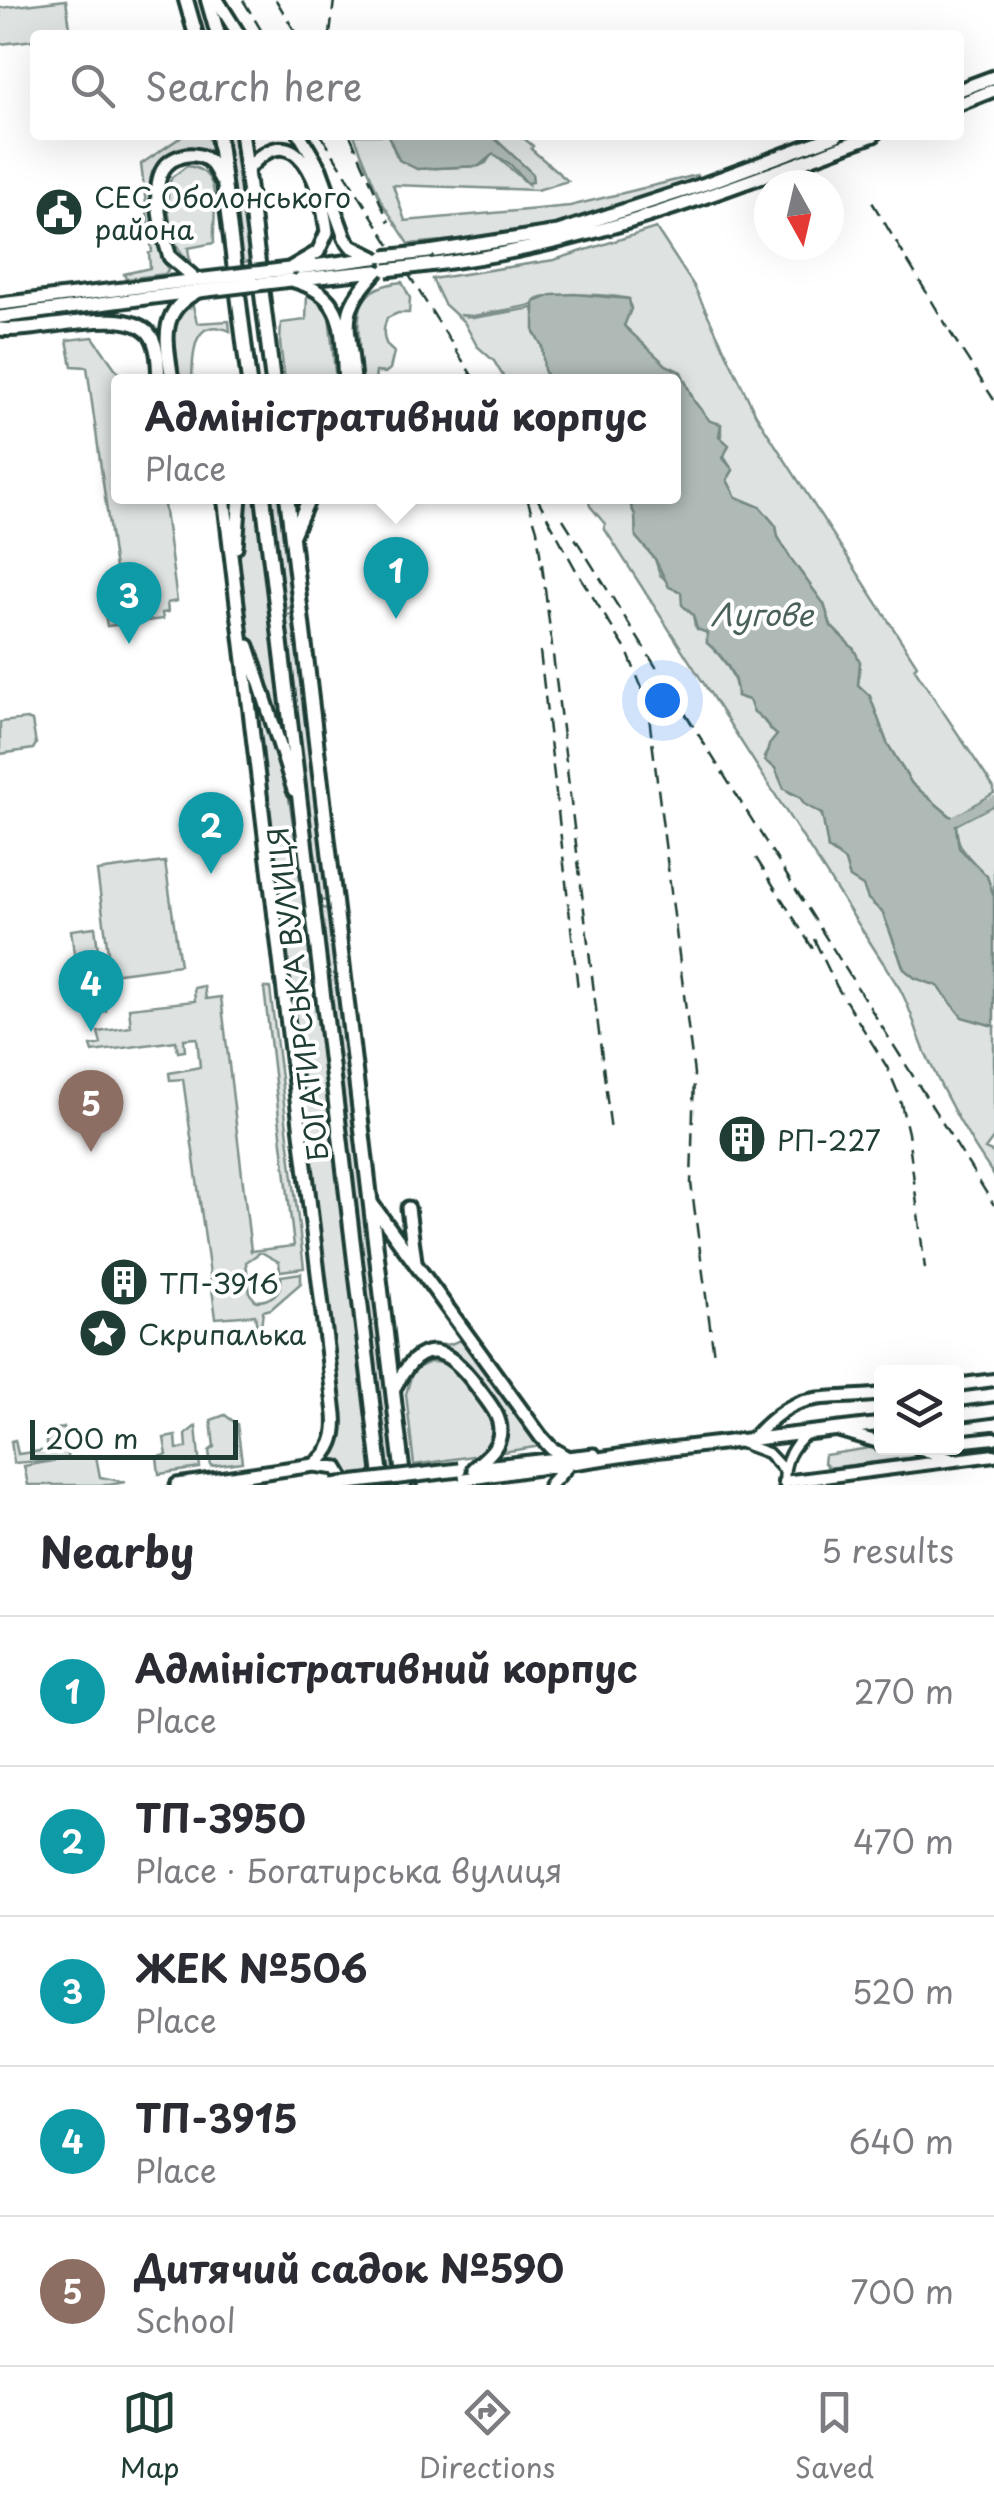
<!DOCTYPE html>
<html lang="en">
<head>
<meta charset="utf-8">
<style>
	:root { --surface:#fff; --page:#f7f7f7; --text:#2b2b33; --muted:#7c7c81; --line:#e1e1e2; --accent:#1f3d34 }
	body { margin:0; font-family:"Playpen Sans",sans-serif; background:var(--page); color:var(--text) }
	.controls { position:absolute; right:30px; bottom:30px; display:grid; overflow:hidden; border-radius:10px; box-shadow:0 10px 40px #0002 }
	.controls button { width:90px; height:90px; display:grid; place-items:center; padding:0; border:0; border-bottom:2px solid var(--line); background:var(--surface); color:var(--text); font:50px sans-serif }
	.compass { position:absolute; left:754px; top:170px; width:90px; height:90px; border-radius:50%; background:var(--surface); box-shadow:0 10px 40px #0002; rotate:172deg }
	.scale { position:absolute; left:30px; bottom:25px; width:208px; box-sizing:border-box; padding-left:10px; border:5px solid #1f3d34; border-top:0; font-size:28px; line-height:35px; white-space:nowrap; color:#1f3d34; -webkit-text-stroke:8px #fff; paint-order:stroke }
	.you { position:absolute; left:662px; top:700px; width:35px; height:35px; margin:-25px; border:8px solid #fff; border-radius:50%; background:#1a73e8; box-shadow:0 0 0 15px #1a73e833 }
	.badge { display:grid; place-items:center; width:65px; height:65px; border-radius:50%; background:var(--accent); color:#fff; font-size:32px; font-weight:700 }
	.pin { position:absolute; translate:-50% -82px; filter:drop-shadow(0 2px 5px #0008) }
	.pin::after { content:''; position:absolute; top:52px; width:35px; height:30px; background:inherit; clip-path:polygon(0 0,100% 0,50% 100%) }
	.popup { position:absolute; left:111px; top:374px; width:570px; height:130px; box-sizing:border-box; display:grid; place-content:center; border-radius:10px; background:var(--surface); filter:drop-shadow(0 2px 8px #0005); font-size:32px; white-space:nowrap; color:var(--muted) }
	.popup b { font-size:38px; color:var(--text) }
	.popup::after { content:''; position:absolute; left:50%; top:100%; margin-left:-20px; border:20px solid transparent; border-top-color:var(--surface) }
	.list { margin:0; padding:0; list-style:none }
	h2 { display:flex; justify-content:space-between; align-items:center; height:130px; margin:0; padding:0 40px; font-size:42px }
	h2 small { font-size:32px; font-weight:400; color:var(--muted) }
	.list li { display:grid; grid-template-columns:65px 1fr auto; gap:30px; align-items:center; box-sizing:border-box; height:150px; padding:0 40px; border-top:2px solid var(--line) }
	.list b { display:block; font-size:38px; white-space:nowrap }
	.list p { margin:0; font-size:32px; white-space:nowrap; color:var(--muted) }
	.list em { font-size:32px; font-style:normal; color:var(--muted) }
	.icon { flex:none; width:55px; height:55px; fill:none; stroke:currentColor; stroke-width:2; stroke-linecap:round; stroke-linejoin:round }
	.map { position:relative; flex:none; width:994px; height:1485px; overflow:hidden }
	.search { position:absolute; background:var(--surface); box-shadow:0 10px 40px #0002; left:30px; right:30px; top:30px; height:110px; display:flex; align-items:center; gap:25px; box-sizing:border-box; padding:0 35px; border-radius:10px; color:var(--muted); font-size:38px }
	.sheet { height:880px; background:var(--surface) }
	nav { display:flex; justify-content:space-around; align-items:center; box-sizing:border-box; height:140px; border-top:2px solid var(--line); background:var(--surface); font-size:28px; color:var(--muted) }
	nav a { display:grid; justify-items:center; gap:5px }
	nav .on { color:var(--accent) }
	.map>svg:first-child { display:block }
</style>
</head>
<body>
<div class="map">
<svg width="994" height="1485" viewBox="0 0 994 1485">
	<rect width="100%" height="100%" fill="#fff"/>
	<filter id="ink" filterUnits="userSpaceOnUse"><feTurbulence type="fractalNoise" baseFrequency=".01" numOctaves="2"/><feDisplacementMap in="SourceGraphic" scale="20" xChannelSelector="R" yChannelSelector="G"/><feConvolveMatrix kernelMatrix="1 2 1 2 8 2 1 2 1" color-interpolation-filters="sRGB"/></filter>
	<g filter="url(#ink)">
		<!-- green -->
		<path fill="#dee3e2" stroke="#7e908b" stroke-width="2.5" d="M66,0L71,35H35V40L0,44V8Z
			M184,135H209L215,161L202,152L156,173C145,201 157,244 168,270L165,274L126,279L124,274L150,268L149,253L152,252L141,164Z
			M224,135H236L254,261L241,262Z
			M354,135H388L397,157L417,169L479,166L486,163L491,155H495L528,184L524,167L491,135H520L533,146L531,149L568,181L537,190L393,185L405,221L570,206L697,175L699,178L546,227L488,237L409,244L381,201Z
			M187,166C226,170 212,215 214,243L188,248L190,262C171,251 162,196 172,177Z
			M656,228L694,286L756,415L917,665L914,668L994,788V793L953,818L912,784L887,743L869,696L858,685L860,662L831,626L824,604L791,559L778,537L776,526L760,507L736,497L727,480L733,470C720,455 721,442 721,425L709,421L694,401L681,373L665,365L624,326L629,299C599,293 567,294 536,299L533,305L473,316L460,315L473,318L533,308L549,381H506L494,361L477,346L464,322L444,304L432,279L554,260Z
			M402,282L410,298L409,313H398L387,318C382,331 382,344 394,352L390,369L385,373L376,372L375,381H364C359,369 359,355 359,342C356,304 361,287 402,282Z
			M307,295L318,298L329,315L336,381H285L280,343L281,323L306,320Z
			M193,306L197,323L229,321L230,331C191,314 193,358 192,381H179L174,331L181,311Z
			M93,337L124,381L119,382V496L163,497L177,601L167,603L168,612L162,613L163,619L107,626L104,608L120,605L87,367L72,366L67,340Z
			M245,497H257L289,765L244,619L239,568Z
			M269,497H280L294,607L284,609Z
			M588,497H627L635,515L636,537L655,559L660,575L681,592L693,614L695,626L707,633V643C721,655 737,675 737,696L749,700L754,712C765,719 767,728 777,735L764,757L775,768L789,793C800,796 817,809 824,818L828,849L845,861L850,878L863,886L883,913L904,969L915,978L938,986L962,1017L994,1026V1137L985,1149L994,1153V1176C967,1137 945,1097 926,1054C916,1032 912,1011 900,989L604,528L605,524L590,506Z
			M295,614L328,901L318,900L284,615Z
			M252,673L289,798L302,881L377,1485H350L338,1464L329,1460C350,1434 336,1410 339,1382Z
			M27,719L32,721L36,744L33,749L0,754V722Z
			M994,805V897C985,862 956,859 956,825Z
			M165,862L180,965L111,974L97,871Z
			M328,908L399,1485H388L319,909Z
			M95,927L106,1011L82,1014L71,930Z
			M204,986L206,999L221,997L251,1251L294,1246L264,988H270L304,1268L280,1271L279,1262L261,1252L246,1262L250,1294L256,1301C271,1301 283,1292 281,1276L301,1273V1283L271,1309L263,1311L261,1327L257,1328L255,1315L216,1318L183,1079L170,1080L169,1073L200,1067L197,1038L184,1039L185,1051L178,1052L176,1041L93,1052L91,1046L101,1044L98,1032L131,1027L129,1008L195,1001L194,988Z
			M462,1339L541,1446L503,1452L498,1450L499,1409L458,1356L450,1351L423,1347L451,1344Z
			M430,1362C439,1362 446,1363 453,1368C464,1375 491,1414 492,1427C492,1439 487,1447 479,1455L414,1465L406,1394L413,1370Z
			M225,1415L237,1424L242,1462L211,1466L209,1451L214,1447L211,1420Z
			M196,1426L200,1468L159,1474L157,1457L167,1455L164,1438L176,1436L177,1449L187,1448L186,1434Z
			M64,1428L68,1459L96,1456L100,1477L125,1482L109,1485H28L24,1466L65,1459L14,1463L11,1441L15,1440L18,1454L48,1450L45,1431Z
			M875,1447L884,1451L925,1452L931,1455L829,1468L824,1463L825,1455Z"/>
		<!-- water -->
		<path fill="#afbab7" stroke="#758883" stroke-width="2.5" d="M388,135H491L532,173L533,182L527,183L510,164L493,154L479,166L417,169L399,160Z
			M575,294L629,299L631,309L624,326L666,365L681,372L694,401L710,421L721,424L719,436L729,445L723,458L733,470L727,480L736,497L760,507L776,526L778,537L791,559L824,604L831,626L854,649L860,662L858,685L870,696L887,743L912,784L955,820L959,848L987,876L994,897V1026L962,1017L938,986L915,978L904,969L883,913L868,899L863,886L850,878L845,861L828,848L822,814L804,804L800,797L784,789L775,768L765,761L769,745L777,735C767,728 766,718 754,712L749,700L737,696C738,675 721,654 707,643V633L697,629L693,615L682,605L681,592L669,587L655,559L636,537L635,515L627,497L674,496V382L549,381L544,370L542,346L534,332V302L552,295Z"/>
		<g fill="none" stroke-linecap="round" stroke-linejoin="round">
			<!-- canal -->
			<path stroke="#afbab7" stroke-width="8" d="M955,820L994,800"/>
			<!-- minor casing -->
			<g stroke="#1f3d34" stroke-width="15">
				<path id="minor" d="M741,1443L768,1453L783,1469
					M785,1485C782,1463 791,1447 807,1433"/>
			</g>
			<!-- tertiary casing -->
			<g stroke="#1f3d34" stroke-width="18">
				<path id="tertiary" d="M956,1385L994,1380
					M837,1430L882,1443
					M752,1439C800,1386 818,1402 882,1394
					M956,1442L994,1438
					M918,1448L950,1459
					M784,1482L994,1455"/>
			</g>
			<!-- secondary casing -->
			<g stroke="#1f3d34" stroke-width="19">
				<path id="secondary" d="M217,0L239,35
					M959,90L994,77
					M959,104L994,90
					M300,135L320,169L345,238L351,246L375,258
					M247,170C297,110 322,188 327,232L318,252L289,269
					M429,252L558,232L705,184L837,135
					M435,264C592,245 727,189 874,135
					M298,268L374,258
					M300,279L376,271
					M197,280L170,257C163,236 153,197 160,176C166,157 191,149 208,160C214,165 217,173 221,180
					M291,280C348,295 341,331 345,382
					M0,304L197,280
					M0,317L199,291
					M0,329C36,334 130,302 151,336C159,349 158,367 159,382
					M172,382C168,345 156,314 195,293
					M354,382C351,326 334,316 377,271
					M224,496L335,1414C337,1436 332,1451 314,1465
					M292,537L310,496
					M236,547L240,496
					M248,646L294,790
					M372,1204L541,1437L551,1448L566,1457
					M408,1208L415,1261
					M393,1391C420,1335 446,1344 478,1388C487,1401 500,1414 500,1430C500,1448 486,1457 474,1468
					M956,1415L994,1410
					M474,1468L594,1455
					M177,1485L314,1465L337,1468L347,1485
					M424,1485L653,1451L882,1424
					M550,1485L567,1466"/>
			</g>
			<!-- primary casing -->
			<g stroke="#1f3d34" stroke-width="20">
				<path id="primary" d="M186,0L196,35
					M208,0L218,35
					M218,135L249,382
					M242,135L273,382
					M263,496L382,1485
					M287,496L404,1485"/>
			</g>
			<!-- minor -->
			<use href="#minor" stroke="#fff" stroke-width="8"/>
			<!-- tertiary -->
			<use href="#tertiary" stroke="#fff" stroke-width="10"/>
			<!-- secondary -->
			<use href="#secondary" stroke="#fff" stroke-width="11"/>
			<!-- primary -->
			<use href="#primary" stroke="#fff" stroke-width="12"/>
			<!-- rail -->
			<path stroke="#1f3d34" stroke-width="2.5" stroke-dasharray="15 8" stroke-linecap="butt" d="M243,0L264,35
				M276,0L297,35
				M330,35L334,0
				M321,135L476,382
				M350,135L389,222
				M872,202L948,328
				M950,332L994,400
				M536,496L577,572L627,651L647,701L694,1074L691,1183L714,1356
				M527,498L537,530L543,576
				M563,519L994,1205
				M542,564L611,1132
				M540,651L578,989
				M756,858L815,952
				M814,939L837,987L887,1067L899,1095L908,1133L925,1269"/>
			<!-- secondary-bridge casing -->
			<g stroke="#1f3d34" stroke-width="19" stroke-linecap="butt">
				<path id="secondary-bridge" d="M384,257L429,252
					M386,270L435,264
					M197,280L289,269
					M199,291L291,280
					M332,1485L459,1470"/>
			</g>
			<!-- secondary-bridge -->
			<use href="#secondary-bridge" stroke="#fff" stroke-width="11"/>
		</g>
	</g>
	<!-- icons -->
	<defs>
		<g id="civic-disc" transform="scale(2.5)"><circle r="9.5" fill="#1f3d34" stroke="#fff"/><path d="M-.6-6.5H3V-4.5H.6V-3L4-1V1h2V6H-6V1h2V-1L-.6-3ZM-1.2 2.5V6h2.4V2.5Z" fill="#fff"/></g>
		<g id="building-disc" transform="scale(2.5)"><circle r="9.5" fill="#1f3d34" stroke="#fff"/><path d="M-4-6H4V6H1V3H-1V6H-4ZM-2.5-4.3h1.7v1.8h-1.7ZM.8-4.3h1.7v1.8H.8ZM-2.5-1h1.7V.8h-1.7ZM.8-1h1.7V.8H.8Z" fill="#fff"/></g>
		<g id="sight-disc" transform="scale(2.5)"><circle r="9.5" fill="#1f3d34" stroke="#fff"/><path d="M0-6L1.8-2.2L6-1.7L2.9 1.2L3.7 5.4L0 3.3L-3.7 5.4L-2.9 1.2L-6-1.7L-1.8-2.2Z" fill="#fff"/></g>
	</defs>
	<g fill-rule="evenodd">
		<use href="#civic-disc" x="59" y="212"/>
		<use href="#building-disc" x="742" y="1139"/>
		<use href="#building-disc" x="124" y="1282"/>
		<use href="#sight-disc" x="103" y="1333"/>
	</g>
	<g text-anchor="middle" dominant-baseline="central" stroke-width="8" stroke-linejoin="round" paint-order="stroke">
		<!-- poi labels -->
		<g font-size="28" fill="#1f3d34" stroke="#fff" text-anchor="start">
			<text x="94" y="196">СЕС Оболонського<tspan x="94" dy="32">района</tspan></text>
			<text x="777" y="1139">РП-227</text>
			<text x="159" y="1282">ТП-3916</text>
			<text x="138" y="1333">Скрипалька</text>
		</g>
		<!-- street labels -->
		<g font-size="28" fill="#1f3d34" stroke="#fff">
			<text transform="translate(297 994) rotate(-97)">БОГАТИРСЬКА ВУЛИЦЯ</text>
		</g>
		<!-- water labels -->
		<g font-size="30" font-style="italic" fill="#4a625b" stroke="#fff">
			<text x="762" y="613">Лугове</text>
		</g>
	</g>
</svg>
<div class="controls">
<button><svg class="icon" aria-label="layers" viewBox="0 0 24 24"><path d="M12 4l9 5-9 5-9-5zM3 14l9 5 9-5"/></svg></button>
</div>
<svg class="compass" viewBox="-18 -18 36 36"><path d="M0-13l5 13h-10z" fill="#e53935"/><path d="M0 13l5-13h-10z" fill="#7c7c81"/></svg>
<div class="scale">200 m</div>
<div class="you"></div>
<div class="pin badge" style="left:396px;top:619px;background:#0f9aa8">1</div>
<div class="popup"><b>Адміністративний корпус</b>Place</div>
<div class="pin badge" style="left:211px;top:874px;background:#0f9aa8">2</div>
<div class="pin badge" style="left:129px;top:644px;background:#0f9aa8">3</div>
<div class="pin badge" style="left:91px;top:1032px;background:#0f9aa8">4</div>
<div class="pin badge" style="left:91px;top:1152px;background:#8d6e63">5</div>
<div class="search"><svg class="icon" aria-label="search" viewBox="0 0 24 24"><circle cx="10" cy="10" r="6"/><path d="M15 15l6 6"/></svg>Search here</div>
</div>
<section class="sheet">
<h2>Nearby<small>5 results</small></h2>
<ul class="list">
<li><span class="badge" style="background:#0f9aa8">1</span><div><b>Адміністративний корпус</b><p>Place</p></div><em>270 m</em></li>
<li><span class="badge" style="background:#0f9aa8">2</span><div><b>ТП-3950</b><p>Place · Богатирська вулиця</p></div><em>470 m</em></li>
<li><span class="badge" style="background:#0f9aa8">3</span><div><b>ЖЕК №506</b><p>Place</p></div><em>520 m</em></li>
<li><span class="badge" style="background:#0f9aa8">4</span><div><b>ТП-3915</b><p>Place</p></div><em>640 m</em></li>
<li><span class="badge" style="background:#8d6e63">5</span><div><b>Дитячий садок №590</b><p>School</p></div><em>700 m</em></li>
</ul>
</section>
<nav>
<a class="on"><svg class="icon" aria-label="map" viewBox="0 0 24 24"><path d="M3 6l6-2 6 2 6-2v14l-6 2-6-2-6 2zM9 4v14M15 6v14"/></svg>Map</a>
<a><svg class="icon" aria-label="directions" viewBox="0 0 24 24"><path d="M12 3l9 9-9 9-9-9zM9 14v-3h6M13 9l2 2-2 2"/></svg>Directions</a>
<a><svg class="icon" aria-label="saved" viewBox="0 0 24 24"><path d="M7 4h10v16l-5-4-5 4z"/></svg>Saved</a>
</nav>
</body>
</html>
